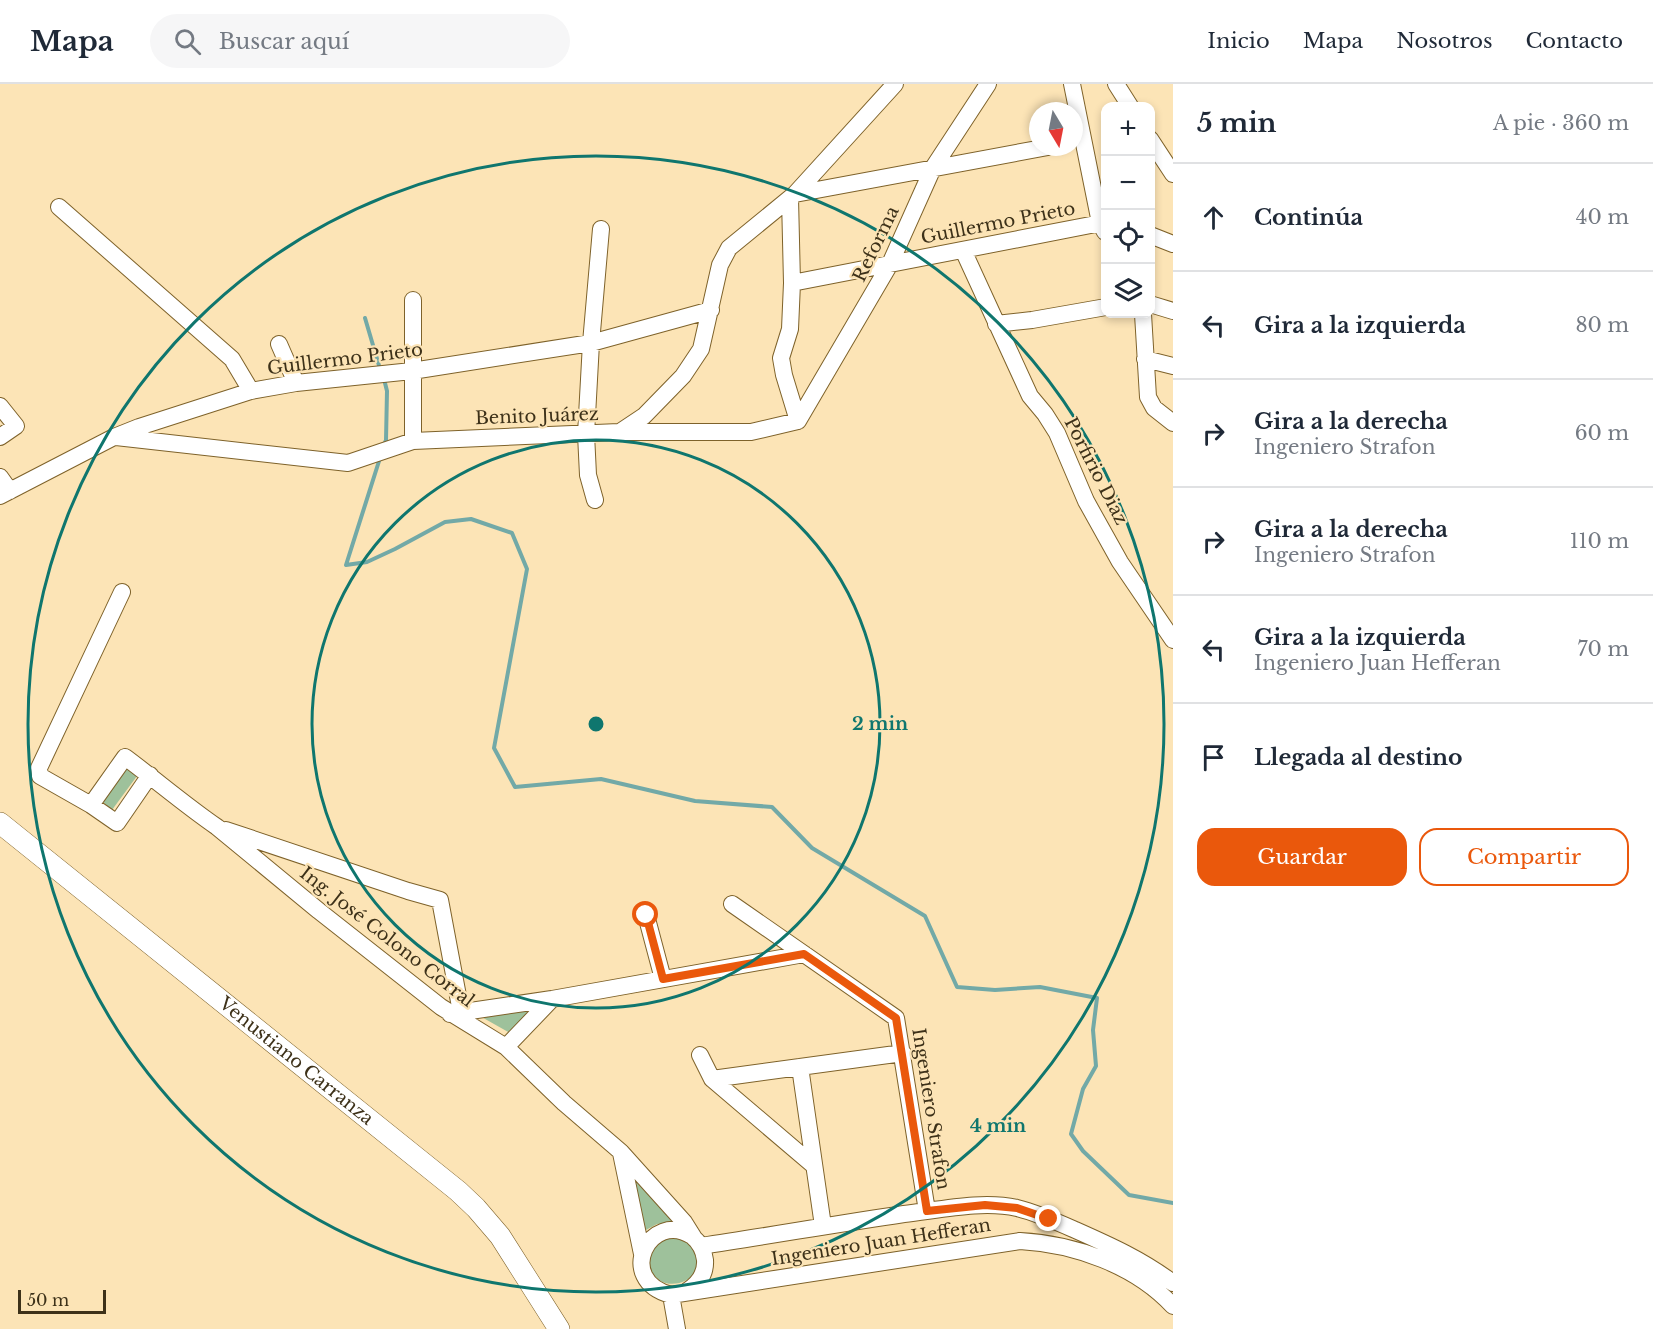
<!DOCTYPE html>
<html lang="es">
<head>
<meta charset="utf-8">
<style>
	:root { --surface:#fff; --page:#f6f6f7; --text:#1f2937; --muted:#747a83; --line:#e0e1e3; --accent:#ea580c }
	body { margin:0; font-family:"Libre Baskerville",serif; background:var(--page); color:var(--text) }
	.controls { position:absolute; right:18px; top:18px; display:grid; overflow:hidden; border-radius:12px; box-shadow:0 3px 9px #0003 }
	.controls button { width:54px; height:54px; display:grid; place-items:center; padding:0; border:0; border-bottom:2px solid var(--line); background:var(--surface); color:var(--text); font:30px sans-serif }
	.compass { position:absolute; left:1029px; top:18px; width:54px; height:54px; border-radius:50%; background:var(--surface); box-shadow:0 3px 9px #0003; rotate:170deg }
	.scale { position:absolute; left:18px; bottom:15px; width:88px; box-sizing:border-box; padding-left:6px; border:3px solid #3d3119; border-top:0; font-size:16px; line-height:21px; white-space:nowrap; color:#3d3119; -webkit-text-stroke:4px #fce4b6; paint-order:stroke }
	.stop { position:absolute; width:18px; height:18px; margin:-14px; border:4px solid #ea580c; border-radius:50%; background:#fff }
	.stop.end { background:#ea580c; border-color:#fff; box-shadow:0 2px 6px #0008 }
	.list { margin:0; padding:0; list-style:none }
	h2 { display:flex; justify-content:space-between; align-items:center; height:78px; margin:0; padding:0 24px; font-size:26px }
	h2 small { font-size:20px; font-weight:400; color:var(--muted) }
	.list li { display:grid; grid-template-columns:39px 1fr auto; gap:18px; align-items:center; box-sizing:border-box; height:108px; padding:0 24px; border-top:2px solid var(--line) }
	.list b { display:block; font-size:22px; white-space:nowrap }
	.list p { margin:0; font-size:20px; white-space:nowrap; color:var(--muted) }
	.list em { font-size:20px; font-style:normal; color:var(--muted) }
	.actions { display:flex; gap:12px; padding:18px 24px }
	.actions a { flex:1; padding:14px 0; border:2px solid var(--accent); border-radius:18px; text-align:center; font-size:21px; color:var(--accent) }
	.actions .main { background:var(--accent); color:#fff }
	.icon { flex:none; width:33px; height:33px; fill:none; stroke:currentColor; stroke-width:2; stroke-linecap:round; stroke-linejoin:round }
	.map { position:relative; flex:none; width:1173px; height:1245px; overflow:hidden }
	header { display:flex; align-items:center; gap:36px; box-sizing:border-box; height:84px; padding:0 30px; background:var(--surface); border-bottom:2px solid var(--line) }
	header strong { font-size:28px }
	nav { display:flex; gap:33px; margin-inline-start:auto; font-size:21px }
	.search { width:420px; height:54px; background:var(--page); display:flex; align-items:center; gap:15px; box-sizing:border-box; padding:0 21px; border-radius:33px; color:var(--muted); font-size:22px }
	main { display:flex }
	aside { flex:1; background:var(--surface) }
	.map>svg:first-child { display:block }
</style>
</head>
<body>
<header>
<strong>Mapa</strong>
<div class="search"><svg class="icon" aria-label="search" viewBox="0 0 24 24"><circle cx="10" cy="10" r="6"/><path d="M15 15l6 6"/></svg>Buscar aquí</div>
<nav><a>Inicio</a><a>Mapa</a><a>Nosotros</a><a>Contacto</a></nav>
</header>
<main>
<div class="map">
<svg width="1173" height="1245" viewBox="0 0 1173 1245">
	<rect width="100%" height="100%" fill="#fce4b6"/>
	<!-- green -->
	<path fill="#9ec19b" d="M125,684L137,692L112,726L102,717Z
		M536,922L510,949L478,931Z
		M633,1095L676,1136L675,1138L657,1140L646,1146H644Z
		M670,1151L688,1156C690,1161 696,1167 697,1172C704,1201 655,1213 649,1180C649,1175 649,1170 651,1166C654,1160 664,1155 670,1151Z"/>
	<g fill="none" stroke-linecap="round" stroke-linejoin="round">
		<!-- stream -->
		<path stroke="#72a9a7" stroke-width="4" d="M365,234L380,285
			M384,295L387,307L386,356L384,361
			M380,374L346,481L367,478L395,465L445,438L471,435L512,449L527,485L494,664L515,703L601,695L695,717L772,723L812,764L925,832L957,903L995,906L1040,903L1097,914L1093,946L1096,982L1083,1005L1071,1050L1083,1067L1129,1111L1173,1119"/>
		<!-- minor casing -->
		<g stroke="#7e622a" stroke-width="18">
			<path id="minor" d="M1072,0L1100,139L1105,148
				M1116,0L1130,22
				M1150,55L1173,90
				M795,110L1048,63
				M790,114L792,199L790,245L781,274L784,291L798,337
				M59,123L232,275L251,307
				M1150,151L1173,160
				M963,166L1030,312L1045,330L1057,349L1086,417L1120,478L1173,556
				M792,199L1106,138
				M413,216V357
				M1150,220L1173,227
				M1143,230L1148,313L1154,324L1173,339
				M996,240L1032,236L1106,223
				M279,260L296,299
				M1145,275L1173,282
				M0,322L16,342L0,353
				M798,337L890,180L933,84L988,0
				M620,348L644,332L683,292L701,265L720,181L729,164L795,110L895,0
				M116,353L348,379L413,357L619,348H751L798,337
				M0,393L10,407
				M0,412L114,353L139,343L251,307L296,299L412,287L591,259L711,226
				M595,416L588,391L586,350L591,259L601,145
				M150,691L117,739L91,721L125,673C156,696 185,721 217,743L319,827L441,923L506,963L564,1019L621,1068L684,1138L694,1154
				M91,721L40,692L39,684L122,508
				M226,746L408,807L440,816L461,928
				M732,820L896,934L927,1127
				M646,831L663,895
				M450,930L552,915L804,870
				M506,963L552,915
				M700,971L712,995L813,1081
				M800,983L823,1142
				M712,995L903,969
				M621,1069L642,1170
				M701,1162C768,1152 836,1140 904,1130C939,1126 983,1116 1017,1124C1037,1129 1055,1137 1073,1145C1109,1161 1141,1175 1173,1199
				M687,1207C698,1200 706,1190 705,1176C704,1167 699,1158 692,1152C650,1125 614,1196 671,1211L1020,1157C1074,1160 1135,1181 1173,1222
				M671,1211L677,1245"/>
		</g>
		<!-- major casing -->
		<g stroke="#7e622a" stroke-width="22">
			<g id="major">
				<path id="s1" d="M0,739L458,1107L476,1124L500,1152L559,1245"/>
			</g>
		</g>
		<!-- minor -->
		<use href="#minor" stroke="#fff" stroke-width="16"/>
		<!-- major -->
		<use href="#major" stroke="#fff" stroke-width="21"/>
	</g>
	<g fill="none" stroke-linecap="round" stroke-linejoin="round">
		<!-- route -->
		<path stroke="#ea580c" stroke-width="8" d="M646,831L663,895L804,870L896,934L927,1127L985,1121L1017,1124L1049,1135"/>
	</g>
	<!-- distance rings -->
	<g fill="none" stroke="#0f766e" stroke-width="3">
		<circle cx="596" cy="640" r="284"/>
		<circle cx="596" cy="640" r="568"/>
	</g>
	<g text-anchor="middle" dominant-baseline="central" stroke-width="4.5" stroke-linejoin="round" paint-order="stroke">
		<!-- street labels -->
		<g font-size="18" fill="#3d3119" stroke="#fce4b6">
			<text transform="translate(998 139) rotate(-11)">Guillermo Prieto</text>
			<text transform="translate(876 160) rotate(-64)">Reforma</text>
			<text transform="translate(345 275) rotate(-7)">Guillermo Prieto</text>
			<text transform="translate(537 332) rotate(-2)">Benito Juárez</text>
			<text transform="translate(1096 387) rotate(63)">Porfirio Diaz</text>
			<text transform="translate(387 853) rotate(38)">Ing. José Colono Corral</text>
			<text stroke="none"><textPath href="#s1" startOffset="380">Venustiano Carranza</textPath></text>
			<text transform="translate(931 1025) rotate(81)">Ingeniero Strafon</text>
			<text transform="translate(881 1158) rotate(-9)">Ingeniero Juan Hefferan</text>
		</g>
	</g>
	<circle cx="596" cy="640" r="9" fill="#0f766e" stroke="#fce4b6" stroke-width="3"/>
	<g font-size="18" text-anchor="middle" font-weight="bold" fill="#0f766e" stroke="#fce4b6" stroke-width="4.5" stroke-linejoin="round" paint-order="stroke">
		<text x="880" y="646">2 min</text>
		<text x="998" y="1048">4 min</text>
	</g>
</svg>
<div class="controls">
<button>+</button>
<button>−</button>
<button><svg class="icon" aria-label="locate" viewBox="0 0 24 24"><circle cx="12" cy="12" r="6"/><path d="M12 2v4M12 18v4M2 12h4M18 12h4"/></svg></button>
<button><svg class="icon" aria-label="layers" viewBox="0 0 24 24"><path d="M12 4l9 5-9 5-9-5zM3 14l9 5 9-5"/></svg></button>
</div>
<svg class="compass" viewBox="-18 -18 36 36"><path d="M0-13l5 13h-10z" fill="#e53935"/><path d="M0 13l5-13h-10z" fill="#747a83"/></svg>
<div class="scale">50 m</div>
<div class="stop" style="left:646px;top:831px"></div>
<div class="stop end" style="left:1049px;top:1135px"></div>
</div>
<aside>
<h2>5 min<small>A pie · 360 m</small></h2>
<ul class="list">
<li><svg class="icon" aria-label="ahead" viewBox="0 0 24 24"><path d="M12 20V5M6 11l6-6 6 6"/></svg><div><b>Continúa</b></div><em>40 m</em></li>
<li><svg class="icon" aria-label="left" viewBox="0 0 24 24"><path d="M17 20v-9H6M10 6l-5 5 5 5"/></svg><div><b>Gira a la izquierda</b></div><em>80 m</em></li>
<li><svg class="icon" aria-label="right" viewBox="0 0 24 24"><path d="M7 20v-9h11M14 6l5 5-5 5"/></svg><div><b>Gira a la derecha</b><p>Ingeniero Strafon</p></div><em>60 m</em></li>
<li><svg class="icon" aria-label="right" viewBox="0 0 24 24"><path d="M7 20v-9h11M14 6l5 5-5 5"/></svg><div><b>Gira a la derecha</b><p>Ingeniero Strafon</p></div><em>110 m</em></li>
<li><svg class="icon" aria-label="left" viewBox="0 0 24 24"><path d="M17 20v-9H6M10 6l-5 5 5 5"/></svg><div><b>Gira a la izquierda</b><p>Ingeniero Juan Hefferan</p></div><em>70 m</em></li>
<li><svg class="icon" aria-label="arrive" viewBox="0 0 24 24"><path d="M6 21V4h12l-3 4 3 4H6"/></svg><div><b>Llegada al destino</b></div></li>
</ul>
<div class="actions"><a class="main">Guardar</a><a>Compartir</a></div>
</aside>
</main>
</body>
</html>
